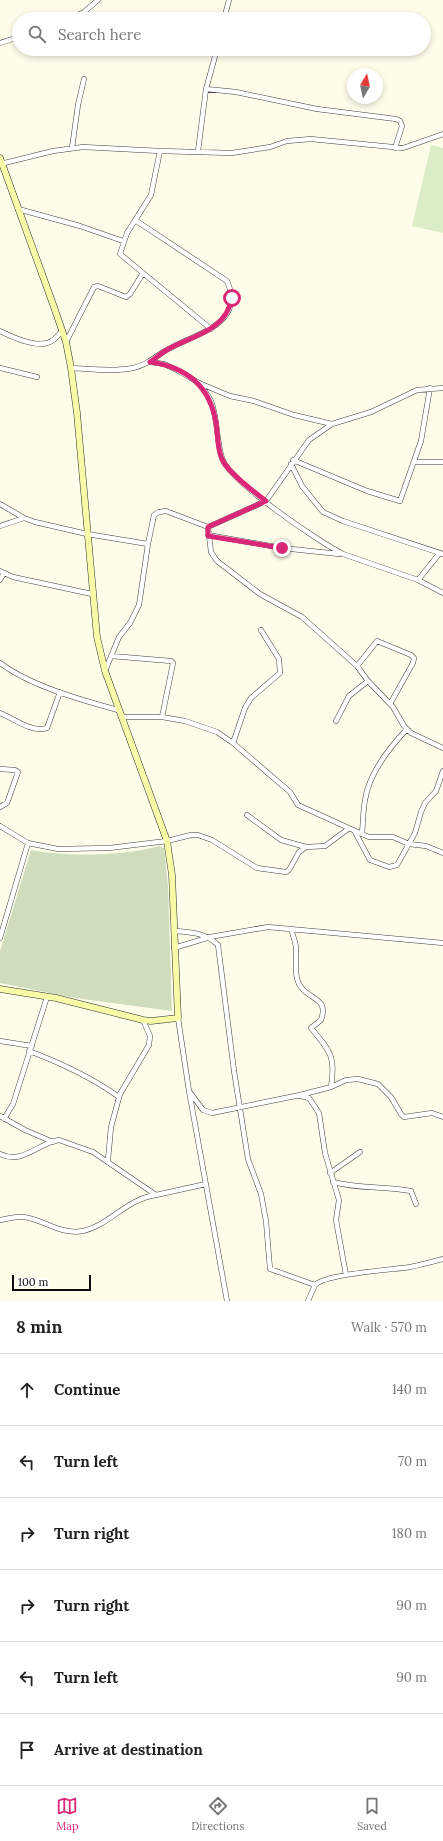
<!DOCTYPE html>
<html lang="en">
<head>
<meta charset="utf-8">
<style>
	:root { --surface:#fff; --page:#f6f6f6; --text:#222; --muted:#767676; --line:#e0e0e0; --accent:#db2777 }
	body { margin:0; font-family:Lora,serif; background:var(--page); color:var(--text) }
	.compass { position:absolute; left:347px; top:68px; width:36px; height:36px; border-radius:50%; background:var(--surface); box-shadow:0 2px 6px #0003; rotate:9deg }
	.scale { position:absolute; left:12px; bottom:10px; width:79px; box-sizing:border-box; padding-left:4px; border:2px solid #0b0b0b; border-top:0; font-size:11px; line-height:14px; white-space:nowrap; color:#0b0b0b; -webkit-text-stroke:3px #fff; paint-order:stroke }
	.stop { position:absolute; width:12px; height:12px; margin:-9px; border:3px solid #db2777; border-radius:50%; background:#fff }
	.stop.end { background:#db2777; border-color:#fff; box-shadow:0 1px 4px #0008 }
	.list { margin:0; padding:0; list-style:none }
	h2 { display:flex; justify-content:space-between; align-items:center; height:52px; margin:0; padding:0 16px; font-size:17px }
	h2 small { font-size:13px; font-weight:400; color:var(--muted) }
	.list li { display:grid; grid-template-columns:26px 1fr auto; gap:12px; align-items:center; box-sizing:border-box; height:72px; padding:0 16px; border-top:1px solid var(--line) }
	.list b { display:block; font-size:15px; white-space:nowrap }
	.list em { font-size:13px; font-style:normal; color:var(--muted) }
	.icon { flex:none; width:22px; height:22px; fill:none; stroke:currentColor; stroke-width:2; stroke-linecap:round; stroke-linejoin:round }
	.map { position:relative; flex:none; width:443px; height:1301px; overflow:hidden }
	.search { position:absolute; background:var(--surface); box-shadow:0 2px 6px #0003; left:12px; right:12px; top:12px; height:44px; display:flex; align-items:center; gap:10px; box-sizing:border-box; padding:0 14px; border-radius:22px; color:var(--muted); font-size:15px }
	.sheet { height:484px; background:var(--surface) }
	nav { display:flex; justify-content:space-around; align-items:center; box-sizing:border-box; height:56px; border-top:1px solid var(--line); background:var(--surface); font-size:11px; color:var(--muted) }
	nav a { display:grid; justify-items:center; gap:2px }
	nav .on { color:var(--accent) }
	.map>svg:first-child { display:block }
</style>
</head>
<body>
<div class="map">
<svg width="443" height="1301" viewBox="0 0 443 1301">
	<rect width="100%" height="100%" fill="#fefdea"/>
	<!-- cemetery -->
	<path fill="#cfddbd" d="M159,846L164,848L168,887L172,1011L75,998L0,983V951L31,850C65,857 125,856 159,846Z"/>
	<!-- pitch -->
	<path fill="#dbedc7" d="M431,145L443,148V233L412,226Z"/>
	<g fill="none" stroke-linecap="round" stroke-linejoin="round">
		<!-- street casing -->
		<g stroke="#3e3e3e" stroke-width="5.5">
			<path id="street" d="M70,19L84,12L98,0
				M224,19L229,0
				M0,43L19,37
				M206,89L236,92L317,109L396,119L400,121L402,126L395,148
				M72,148L78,105L84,79
				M160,151L151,195L127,233L120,254L211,329
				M198,151L206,89L217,49
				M0,164L53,151L83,147L160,151L232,153L270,147L287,141L311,139L403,148L443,134
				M18,209L80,226L123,241
				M0,331C12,337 33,347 47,343C53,342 58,336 62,331
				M66,342L94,287L98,286L126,297L130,294L143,273
				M150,362L164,364L177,370L199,383L230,396L254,401L294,415L332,424L371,412L417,390L443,388
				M0,368L37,377
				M71,368C91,369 113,372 133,368C149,364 151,359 165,351C192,334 247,326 227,281L135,220
				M199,383C203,389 208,395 211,401C218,419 216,439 222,458C229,481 319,542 343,554L418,580L443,593
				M293,460L367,491L400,501L421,441L430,388
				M414,462H443
				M291,464L302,486L323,512L343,521L443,554
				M0,504L24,518L35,522L87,534L148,544L154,515L159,512L166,511L208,527L211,552L217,561L260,594L302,617L357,666L368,681L393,707L404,726L411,733L443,748
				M0,526L24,518
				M208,527L266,501L309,440L332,424
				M208,535L282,548L339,554
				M0,571L13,577L92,594
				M0,580L4,573
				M418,580L439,554
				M111,656L171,661L173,663L172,668L162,717
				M0,663C31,686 81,700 118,710
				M357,666L377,641L411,655L414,658L413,663L390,704
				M105,671L119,637L130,623L139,605L148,544
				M0,713C14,718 30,733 47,728L60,692
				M121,717H162L185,721L217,732L233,743L290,792L298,805L362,834L369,837H393L409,844L426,846L443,853
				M336,721L349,696L368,681
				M233,743L245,708L251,698L280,673L279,659L261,630
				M0,769L15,770L18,772L7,803L0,807
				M247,815L281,840L306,847
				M0,826L28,843L58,849L109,848L167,841L191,835H198L212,840L257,868L286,872L289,870L299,852L306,847L325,846L348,829
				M355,832L370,860L389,867L397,865L415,833L421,812L425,803L436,791L443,771
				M362,834C363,823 363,811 365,800C369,773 389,748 407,729
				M291,929C293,935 295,941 296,947C297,959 293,977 301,987C310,1000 329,998 321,1020L311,1028C330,1051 336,1056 331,1087
				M174,931C191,932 206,933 218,945L234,1071L248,1159L261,1194L266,1221L270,1269L315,1285C325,1274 391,1270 410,1267C421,1265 432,1262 443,1259
				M0,938L28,843
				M174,948L210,937L268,927L443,943
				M178,1018L189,1091L227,1301
				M0,1041L32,1046
				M29,1051C61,1063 91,1077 119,1097
				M189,1091L203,1110L212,1113L300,1095L331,1087L346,1080L358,1079L378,1084L391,1097L401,1114L404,1117L432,1113L443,1117
				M301,1096L309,1098L319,1113L325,1153L339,1200L336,1220L346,1275
				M0,1116L25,1130L53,1142
				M4,1119L13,1104L47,997
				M0,1154C23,1165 38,1143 59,1140L93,1152L156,1195L206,1184
				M108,1160L111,1127L120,1094L149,1045L150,1036L143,1020
				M330,1173L360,1152
				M333,1182C359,1189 385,1186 411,1191L416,1204
				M0,1220C8,1219 16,1216 24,1217C45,1220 60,1235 83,1231C110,1225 126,1199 156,1195
				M308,1301L315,1285"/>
		</g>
		<!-- secondary casing -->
		<g stroke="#2d2d2d" stroke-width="7">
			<path id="secondary" d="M0,158L54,307L66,342L71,368L77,413L97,637L105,671L167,841L172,875L178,1018L151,1021L143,1020L56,998L0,989"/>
		</g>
		<!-- street -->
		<use href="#street" stroke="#fff" stroke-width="4.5"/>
		<!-- secondary -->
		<use href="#secondary" stroke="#f9faa8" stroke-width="6"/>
	</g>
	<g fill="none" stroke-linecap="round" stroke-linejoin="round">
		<!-- route -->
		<path stroke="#db2777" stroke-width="5" d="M232,298C225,333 191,335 165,351C160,354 155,359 150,362C187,367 210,386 216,423C218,434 217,449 222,459C227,472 254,492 266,501L208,527V536L282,548"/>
	</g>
</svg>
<svg class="compass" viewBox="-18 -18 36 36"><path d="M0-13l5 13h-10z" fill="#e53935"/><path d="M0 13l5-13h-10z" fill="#767676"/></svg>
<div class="scale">100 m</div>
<div class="stop" style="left:232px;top:298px"></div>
<div class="stop end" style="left:282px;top:548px"></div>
<div class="search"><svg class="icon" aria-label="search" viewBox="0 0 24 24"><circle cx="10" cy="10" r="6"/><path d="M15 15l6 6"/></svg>Search here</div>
</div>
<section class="sheet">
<h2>8 min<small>Walk · 570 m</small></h2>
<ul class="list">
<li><svg class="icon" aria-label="ahead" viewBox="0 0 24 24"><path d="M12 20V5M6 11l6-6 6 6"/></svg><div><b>Continue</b></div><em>140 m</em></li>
<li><svg class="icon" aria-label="left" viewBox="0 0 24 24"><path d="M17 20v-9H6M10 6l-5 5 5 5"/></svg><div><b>Turn left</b></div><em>70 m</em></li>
<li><svg class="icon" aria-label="right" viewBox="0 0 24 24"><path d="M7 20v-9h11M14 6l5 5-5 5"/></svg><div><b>Turn right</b></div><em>180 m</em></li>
<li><svg class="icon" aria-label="right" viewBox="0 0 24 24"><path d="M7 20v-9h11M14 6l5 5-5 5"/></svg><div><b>Turn right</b></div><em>90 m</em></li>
<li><svg class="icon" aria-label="left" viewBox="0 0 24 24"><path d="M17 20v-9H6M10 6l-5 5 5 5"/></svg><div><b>Turn left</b></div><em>90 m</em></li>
<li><svg class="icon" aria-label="arrive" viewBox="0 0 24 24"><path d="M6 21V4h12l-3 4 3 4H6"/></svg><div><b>Arrive at destination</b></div></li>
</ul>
</section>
<nav>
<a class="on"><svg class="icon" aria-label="map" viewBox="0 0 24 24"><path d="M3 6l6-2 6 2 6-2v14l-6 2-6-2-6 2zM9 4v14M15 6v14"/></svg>Map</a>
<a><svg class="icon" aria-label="directions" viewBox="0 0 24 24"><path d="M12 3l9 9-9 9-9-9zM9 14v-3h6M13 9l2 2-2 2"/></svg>Directions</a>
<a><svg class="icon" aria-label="saved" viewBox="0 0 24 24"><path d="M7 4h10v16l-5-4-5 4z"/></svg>Saved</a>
</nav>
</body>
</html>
